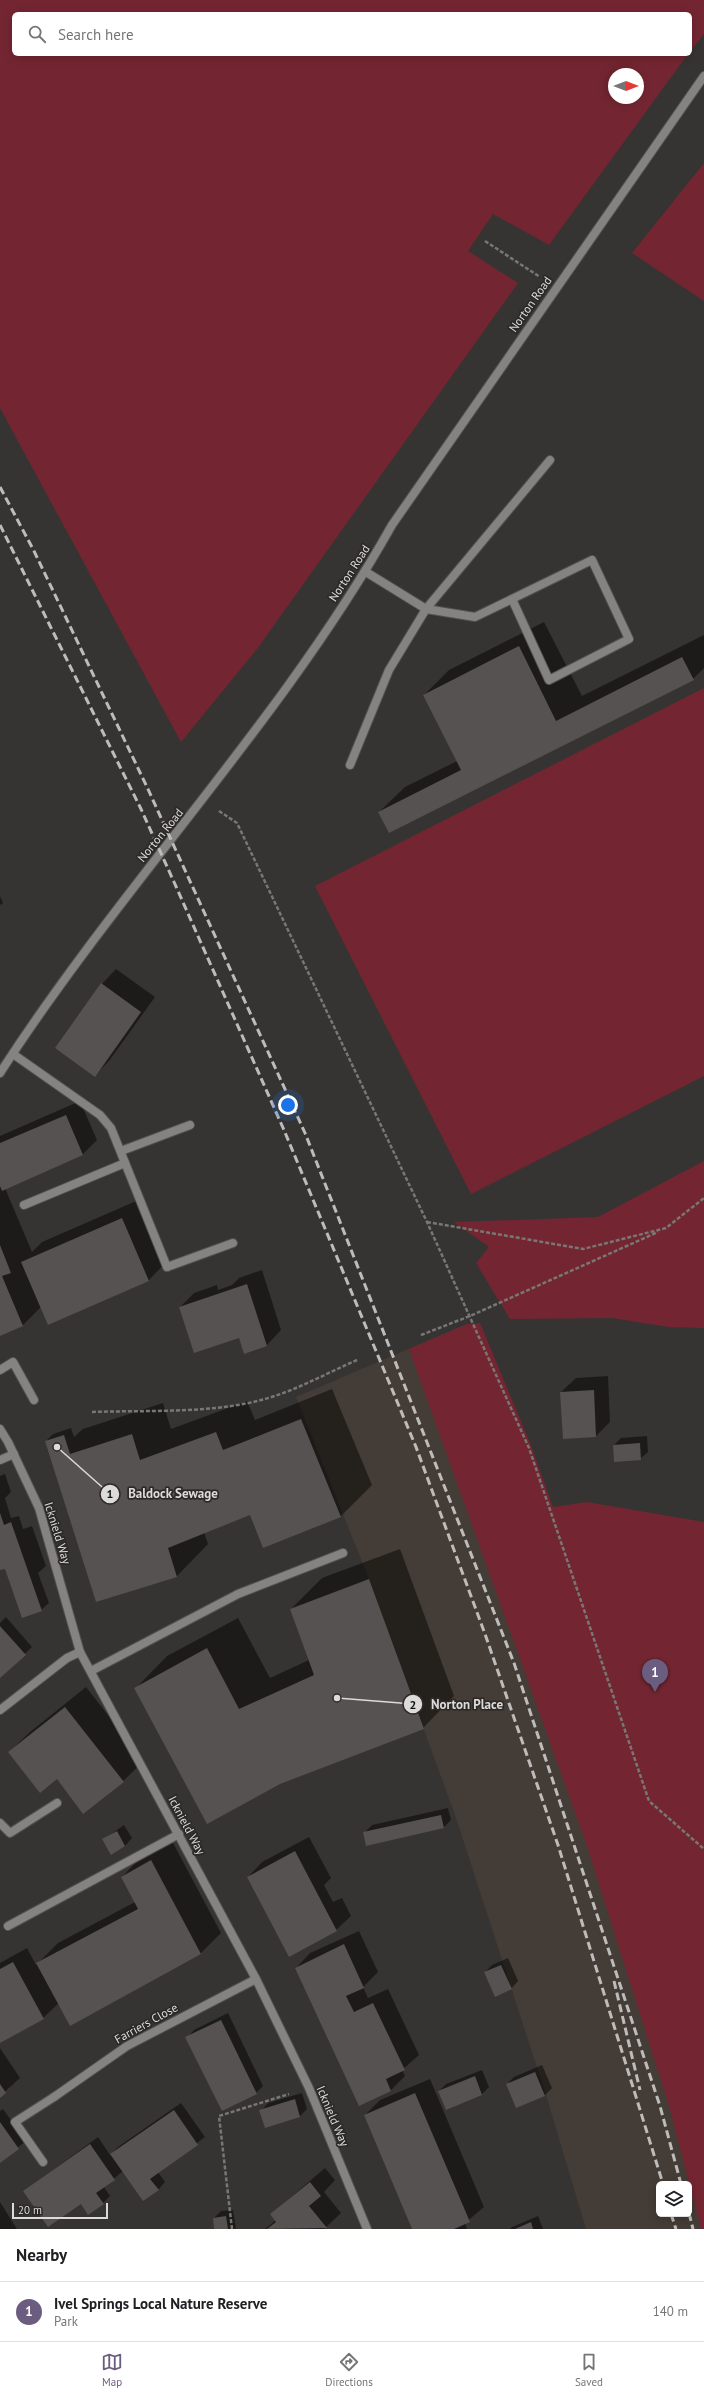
<!DOCTYPE html>
<html lang="en">
<head>
<meta charset="utf-8">
<style>
	:root { --surface:#fff; --page:#f2f2f2; --text:#202124; --muted:#757577; --line:#e0e0e0; --accent:#6b5d7f }
	body { margin:0; font-family:"PT Sans",sans-serif; background:var(--page); color:var(--text) }
	.controls { position:absolute; right:12px; bottom:12px; display:grid; overflow:hidden; border-radius:6px; box-shadow:0 2px 10px #0003 }
	.controls button { width:36px; height:36px; display:grid; place-items:center; padding:0; border:0; border-bottom:1px solid var(--line); background:var(--surface); color:var(--text); font:20px sans-serif }
	.compass { position:absolute; left:608px; top:68px; width:36px; height:36px; border-radius:50%; background:var(--surface); box-shadow:0 2px 10px #0003; rotate:90deg }
	.scale { position:absolute; left:12px; bottom:10px; width:96px; box-sizing:border-box; padding-left:4px; border:2px solid #dddbda; border-top:0; font-size:11px; line-height:14px; white-space:nowrap; color:#dddbda; -webkit-text-stroke:3px #2c2a28; paint-order:stroke }
	.you { position:absolute; left:288px; top:1105px; width:14px; height:14px; margin:-10px; border:3px solid #fff; border-radius:50%; background:#1a73e8; box-shadow:0 0 0 6px #1a73e833 }
	.badge { display:grid; place-items:center; width:26px; height:26px; border-radius:50%; background:var(--accent); color:#fff; font-size:13px; font-weight:700 }
	.pin { position:absolute; translate:-50% -33px; filter:drop-shadow(0 1px 2px #0008) }
	.pin::after { content:''; position:absolute; top:21px; width:14px; height:12px; background:inherit; clip-path:polygon(0 0,100% 0,50% 100%) }
	.list { margin:0; padding:0; list-style:none }
	h2 { display:flex; justify-content:space-between; align-items:center; height:52px; margin:0; padding:0 16px; font-size:17px }
	h2 small { font-size:13px; font-weight:400; color:var(--muted) }
	.list li { display:grid; grid-template-columns:26px 1fr auto; gap:12px; align-items:center; box-sizing:border-box; height:60px; padding:0 16px; border-top:1px solid var(--line) }
	.list b { display:block; font-size:15px; white-space:nowrap }
	.list p { margin:0; font-size:13px; white-space:nowrap; color:var(--muted) }
	.list em { font-size:13px; font-style:normal; color:var(--muted) }
	.icon { flex:none; width:22px; height:22px; fill:none; stroke:currentColor; stroke-width:2; stroke-linecap:round; stroke-linejoin:round }
	.map { position:relative; flex:none; width:704px; height:2229px; overflow:hidden }
	.search { position:absolute; background:var(--surface); box-shadow:0 2px 10px #0003; left:12px; right:12px; top:12px; height:44px; display:flex; align-items:center; gap:10px; box-sizing:border-box; padding:0 14px; border-radius:6px; color:var(--muted); font-size:15px }
	.sheet { height:112px; background:var(--surface) }
	nav { display:flex; justify-content:space-around; align-items:center; box-sizing:border-box; height:56px; border-top:1px solid var(--line); background:var(--surface); font-size:11px; color:var(--muted) }
	nav a { display:grid; justify-items:center; gap:2px }
	nav .on { color:var(--accent) }
	.map>svg:first-child { display:block }
</style>
</head>
<body>
<div class="map">
<svg width="704" height="2229" viewBox="0 0 704 2229">
	<rect width="100%" height="100%" fill="#363432"/>
	<!-- built -->
	<path fill="#443c36" fill-rule="evenodd" d="M467,1324L704,2229H586L546,2095L455,1815L369,1579L296,1397ZM659,2184H689V2214H659Z"/>
	<!-- green -->
	<path fill="#732631" fill-rule="evenodd" d="M0,0H704V34L690,52V14H14V54H688L549,245L493,214L468,251L518,283L257,649L181,742L0,408ZM614,74H638V98H614Z
		M704,163V301L632,253Z
		M704,688V1076L471,1194L315,886Z
		M704,1161V1328L669,1327L612,1318L510,1319L476,1263L489,1247L454,1222L598,1217Z
		M480,1323L530,1443L553,1507L587,1502L704,1522V2229H701L669,2106L586,1843L409,1349L467,1324Z"/>
	<!-- shadow -->
	<path fill="#0007" d="M544,622L582,696L704,635V668L693,679L379,812L405,787L457,761L424,695L449,670Z
		M0,896L3,903L0,905Z
		M116,969L155,997L109,1061L95,1075L102,984Z
		M80,1101L97,1140L83,1154L5,1188L32,1252L42,1242L143,1198L169,1259L149,1280L49,1324L41,1307L23,1325L0,1335V1136Z
		M262,1270L281,1330L267,1345L245,1353L239,1337L180,1307L194,1293L217,1285L218,1290L232,1285L239,1278Z
		M608,1376L610,1422L596,1436L561,1392L576,1378Z
		M332,1389L372,1485L341,1516L264,1546L251,1514L204,1532L208,1544L177,1576L96,1601L46,1441L53,1434L71,1428L74,1437L83,1429L163,1403L171,1429L247,1401L255,1420Z
		M647,1436L648,1452L640,1459L614,1445L621,1438Z
		M5,1474L11,1492L5,1498L11,1518L19,1516L23,1529L32,1526L46,1566L38,1573L49,1603L41,1610L5,1567L0,1569V1476Z
		M400,1549L454,1696L423,1728L279,1784L136,1688L167,1656L238,1618L270,1678L309,1660L291,1609L322,1578Z
		M6,1617L32,1647L0,1677V1623Z
		M86,1687L144,1761L123,1781L57,1778L9,1752L30,1732Z
		M448,1808L451,1820L444,1827L364,1833L372,1825Z
		M124,1825L132,1838L125,1846L104,1839Z
		M309,1837L331,1878L324,1885L333,1902L342,1898L351,1916L336,1930L248,1877L262,1862Z
		M172,1841L221,1933L201,1953L70,2024L59,2003L43,2018L0,2042V1963L27,1948L36,1965L58,1943L135,1902L122,1877L142,1856Z
		M359,1931L378,1972L363,1987L368,1998L388,1989L419,2055L402,2070L405,2076L391,2090L360,2105L296,1968L310,1953Z
		M508,1958L518,1981L511,1989L485,1972L492,1965Z
		M228,2013L263,2086L256,2093L187,2038L194,2030Z
		M0,2048L20,2078L0,2096Z
		M542,2065L552,2088L545,2095L507,2084L514,2077Z
		M482,2070L489,2087L482,2094L446,2109L439,2091L446,2084Z
		M430,2079L484,2207L465,2223L467,2229H414L365,2115L380,2100Z
		M302,2093L307,2109L300,2116L265,2127L261,2111L268,2103Z
		M181,2103L205,2137L158,2172L165,2182L158,2190L123,2171L104,2187L110,2196L103,2203H81L24,2191L98,2137L110,2155L118,2147Z
		M3,2109L26,2141L0,2161V2111Z
		M325,2168L335,2180L324,2192L341,2213L324,2229H265L276,2220L271,2214Z
		M0,2202L17,2229H0Z
		M233,2210L236,2229H215L214,2218L221,2211Z
		M538,2216L543,2229H510L512,2227Z"/>
	<!-- building -->
	<path fill="#555251" d="M519,646L556,721L682,657L694,680L389,833L378,812L461,770L423,695Z
		M101,983L141,1012L95,1077L55,1048Z
		M66,1115L83,1155L2,1191L0,1186V1143Z
		M122,1218L149,1281L48,1325L21,1262Z
		M0,1245L11,1273L2,1276L23,1326L0,1336Z
		M247,1284L267,1346L244,1354L239,1338L194,1353L179,1307Z
		M594,1390L596,1437L563,1439L560,1392Z
		M301,1419L341,1517L263,1548L250,1515L168,1548L177,1577L96,1602L45,1441L64,1435L70,1454L132,1434L140,1460L216,1432L223,1450Z
		M640,1443L641,1460L614,1462L613,1445Z
		M0,1513L4,1525L11,1522L42,1611L22,1618L5,1569L0,1570Z
		M369,1579L424,1729L280,1784L207,1824L134,1688L207,1648L239,1709L314,1675L290,1609Z
		M0,1626L26,1655L0,1678Z
		M65,1707L124,1782L83,1814L57,1779L40,1793L8,1752Z
		M441,1815L444,1828L366,1846L363,1832Z
		M117,1831L125,1846L111,1855L102,1839Z
		M295,1851L337,1931L289,1957L247,1877Z
		M151,1860L201,1954L70,2026L36,1963L138,1909L121,1877Z
		M344,1944L364,1988L346,1996L354,2012L373,2003L405,2070L386,2079L391,2091L359,2106L295,1968Z
		M13,1962L44,2019L0,2043V1969Z
		M501,1965L512,1989L495,1997L484,1972Z
		M221,2020L257,2094L222,2111L185,2037Z
		M535,2072L545,2096L516,2108L506,2084Z
		M475,2076L482,2095L446,2110L438,2091Z
		M0,2084L6,2093L0,2098Z
		M415,2093L470,2222L454,2229H412L364,2115Z
		M295,2099L300,2117L265,2128L259,2110Z
		M174,2110L198,2145L150,2179L159,2190L143,2201L110,2154Z
		M0,2122L19,2149L0,2163Z
		M90,2144L115,2180L96,2193L104,2204L88,2215L81,2204L48,2227L23,2191Z
		M310,2182L321,2196L309,2206L327,2228L267,2229L276,2222L270,2214Z
		M226,2216L228,2229H214L213,2218Z
		M531,2222L533,2229H515Z"/>
	<g fill="none" stroke-linecap="round" stroke-linejoin="round">
		<!-- service casing -->
		<g stroke="#535150" stroke-width="10">
			<path id="service" d="M366,572L426,609L550,460
				M350,765L389,670L426,609L475,617L592,560L629,639L549,680L512,599
				M121,1151L190,1125
				M24,1205L125,1163
				M167,1267L233,1243
				M0,1370L13,1362L34,1400
				M0,1460L14,1454
				M91,1671L238,1594L343,1553
				M0,1823L10,1833L57,1803
				M8,1926L179,1834
				M43,2162L15,2122L54,2097"/>
		</g>
		<!-- minor casing -->
		<g stroke="#535150" stroke-width="10">
			<path id="minor" d="M13,1054L100,1115L111,1128L167,1267
				M0,1710L67,1658L80,1652
				M54,2097L127,2046L256,1979"/>
		</g>
		<!-- tertiary casing -->
		<g stroke="#535150" stroke-width="10">
			<path id="tertiary" d="M0,1073C122,884 282,721 392,525L704,76
				M0,1429L8,1442L39,1508L80,1652L256,1979L309,2088L367,2229"/>
		</g>
		<!-- path -->
		<path stroke="#797775" stroke-width="2.5" stroke-dasharray="4 2" stroke-linecap="butt" d="M485,241L540,277
			M219,811L237,823L427,1222L529,1448L649,1801L704,1849
			M427,1222L583,1249L666,1228L704,1198
			M421,1335L470,1316L658,1232
			M92,1412C147,1410 212,1414 265,1399C297,1390 327,1373 357,1360
			M232,2229L219,2116L289,2094"/>
		<!-- service -->
		<use href="#service" stroke="#858381" stroke-width="8"/>
		<!-- minor -->
		<use href="#minor" stroke="#858381" stroke-width="8"/>
		<!-- tertiary -->
		<use href="#tertiary" stroke="#858381" stroke-width="8"/>
		<!-- rail -->
		<path stroke="#bebcbb" stroke-width="3" stroke-dasharray="8 4" stroke-linecap="butt" d="M0,487L34,551L147,787L305,1133L514,1663L660,2106L681,2184
			M0,525L141,809L174,882L284,1130L416,1447L485,1634L558,1845L663,2184
			M614,1981L640,2090
			M689,2213L693,2229
			M671,2214L676,2229"/>
	</g>
	<g text-anchor="middle" dominant-baseline="central" stroke-width="3.5" stroke-linejoin="round" paint-order="stroke">
		<!-- street labels -->
		<g font-size="12" fill="#dddbda" stroke="#2c2a28">
			<text transform="translate(530 304) rotate(-55)">Norton Road</text>
			<text transform="translate(349 573) rotate(-57)">Norton Road</text>
			<text transform="translate(160 835) rotate(-51)">Norton Road</text>
			<text transform="translate(58 1533) rotate(73)">Icknield Way</text>
			<text transform="translate(187 1825) rotate(62)">Icknield Way</text>
			<text transform="translate(146 2023) rotate(-29)">Farriers Close</text>
			<text transform="translate(333 2116) rotate(67)">Icknield Way</text>
		</g>
	</g>
	<!-- callouts -->
	<path fill="none" stroke="#dddbda" stroke-width="1.5" d="M57 1447L110 1494M337 1698L413 1704"/>
	<g fill="#dddbda" stroke="#2c2a28" stroke-width="1.5">
		<circle cx="57" cy="1447" r="4"/>
		<circle cx="337" cy="1698" r="4"/>
		<circle cx="110" cy="1494" r="10"/>
		<circle cx="413" cy="1704" r="10"/>
	</g>
	<g font-size="12" text-anchor="middle" font-weight="bold" fill="#111">
		<text x="110" y="1498">1</text>
		<text x="413" y="1709">2</text>
	</g>
	<g font-size="13" text-anchor="middle" font-weight="bold" fill="#dddbda" stroke="#2c2a28" stroke-width="3.5" stroke-linejoin="round" paint-order="stroke">
		<text x="173" y="1498">Baldock Sewage</text>
		<text x="467" y="1709">Norton Place</text>
	</g>
</svg>
<div class="controls">
<button><svg class="icon" aria-label="layers" viewBox="0 0 24 24"><path d="M12 4l9 5-9 5-9-5zM3 14l9 5 9-5"/></svg></button>
</div>
<svg class="compass" viewBox="-18 -18 36 36"><path d="M0-13l5 13h-10z" fill="#e53935"/><path d="M0 13l5-13h-10z" fill="#757577"/></svg>
<div class="scale">20 m</div>
<div class="you"></div>
<div class="pin badge" style="left:655px;top:1692px">1</div>
<div class="search"><svg class="icon" aria-label="search" viewBox="0 0 24 24"><circle cx="10" cy="10" r="6"/><path d="M15 15l6 6"/></svg>Search here</div>
</div>
<section class="sheet">
<h2>Nearby<small></small></h2>
<ul class="list">
<li><span class="badge">1</span><div><b>Ivel Springs Local Nature Reserve</b><p>Park</p></div><em>140 m</em></li>
</ul>
</section>
<nav>
<a class="on"><svg class="icon" aria-label="map" viewBox="0 0 24 24"><path d="M3 6l6-2 6 2 6-2v14l-6 2-6-2-6 2zM9 4v14M15 6v14"/></svg>Map</a>
<a><svg class="icon" aria-label="directions" viewBox="0 0 24 24"><path d="M12 3l9 9-9 9-9-9zM9 14v-3h6M13 9l2 2-2 2"/></svg>Directions</a>
<a><svg class="icon" aria-label="saved" viewBox="0 0 24 24"><path d="M7 4h10v16l-5-4-5 4z"/></svg>Saved</a>
</nav>
</body>
</html>
